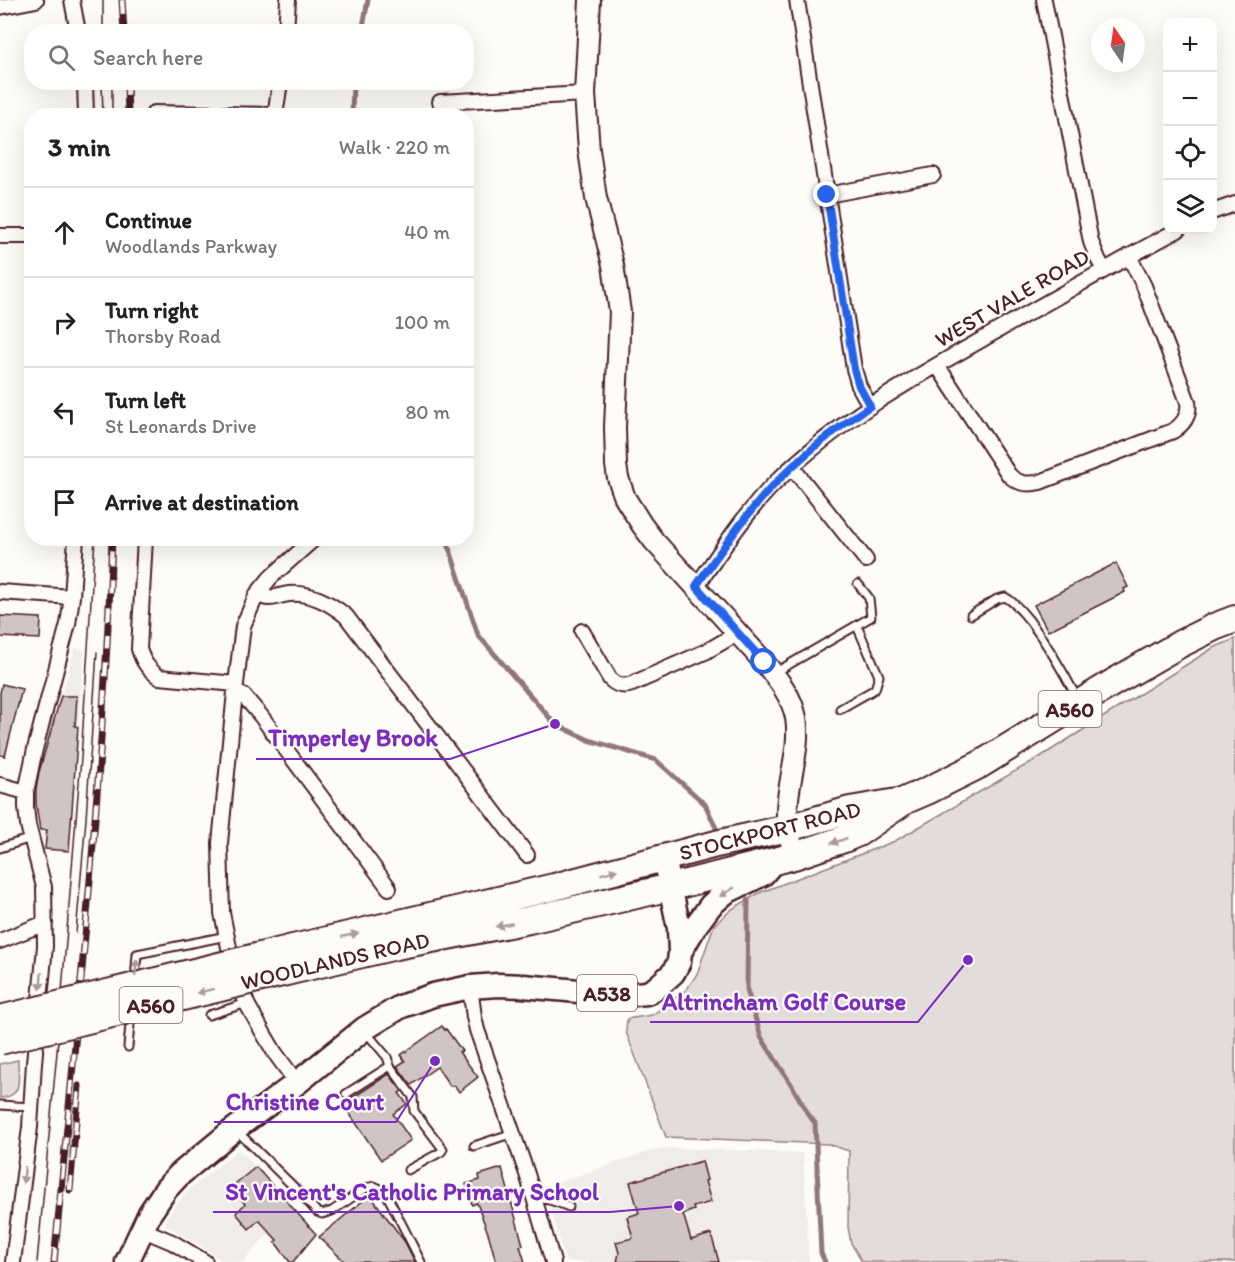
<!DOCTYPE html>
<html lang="en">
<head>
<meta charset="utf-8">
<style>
	:root { --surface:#fff; --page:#f6f6f6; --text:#222; --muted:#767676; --line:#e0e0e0 }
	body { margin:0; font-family:Itim,sans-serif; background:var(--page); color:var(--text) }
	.controls { position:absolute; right:18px; top:18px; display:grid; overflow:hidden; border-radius:12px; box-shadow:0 6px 24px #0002 }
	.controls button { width:54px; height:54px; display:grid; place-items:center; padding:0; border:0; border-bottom:2px solid var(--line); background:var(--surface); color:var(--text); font:30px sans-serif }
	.compass { position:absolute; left:1091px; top:18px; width:54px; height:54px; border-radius:50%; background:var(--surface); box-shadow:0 6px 24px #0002; rotate:347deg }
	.stop { position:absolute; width:18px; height:18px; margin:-14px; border:4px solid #2563eb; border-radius:50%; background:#fff }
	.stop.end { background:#2563eb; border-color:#fff; box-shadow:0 2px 6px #0008 }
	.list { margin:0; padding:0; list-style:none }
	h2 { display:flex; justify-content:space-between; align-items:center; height:78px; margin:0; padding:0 24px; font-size:26px }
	h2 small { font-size:20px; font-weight:400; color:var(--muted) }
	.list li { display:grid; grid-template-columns:39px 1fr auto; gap:18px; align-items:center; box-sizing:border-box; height:90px; padding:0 24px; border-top:2px solid var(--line) }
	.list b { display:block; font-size:22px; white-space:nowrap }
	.list p { margin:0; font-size:20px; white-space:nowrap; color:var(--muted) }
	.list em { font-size:20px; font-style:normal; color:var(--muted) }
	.icon { flex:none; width:33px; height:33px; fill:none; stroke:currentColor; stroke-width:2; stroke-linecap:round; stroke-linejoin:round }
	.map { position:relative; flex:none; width:1235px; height:1262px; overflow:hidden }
	.search { position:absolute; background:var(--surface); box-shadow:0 6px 24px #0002; left:24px; top:24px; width:450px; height:66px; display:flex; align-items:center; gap:15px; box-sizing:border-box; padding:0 21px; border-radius:24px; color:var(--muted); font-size:22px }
	.panel { position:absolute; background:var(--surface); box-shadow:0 6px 24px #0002; left:24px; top:108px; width:450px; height:438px; border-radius:24px }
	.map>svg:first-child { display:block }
</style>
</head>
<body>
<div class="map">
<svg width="1235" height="1262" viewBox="0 0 1235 1262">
	<rect width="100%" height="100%" fill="#fdfcf7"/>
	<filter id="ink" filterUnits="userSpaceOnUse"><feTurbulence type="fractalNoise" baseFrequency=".0167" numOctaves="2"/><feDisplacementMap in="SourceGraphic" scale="12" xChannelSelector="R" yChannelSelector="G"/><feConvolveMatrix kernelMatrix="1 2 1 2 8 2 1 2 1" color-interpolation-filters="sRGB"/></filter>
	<g filter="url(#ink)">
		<!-- built -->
		<path fill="#f0ece8" d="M75,649L84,650L69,851L45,849L38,821L36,790L42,763Z
			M667,1148L803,1153L809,1262H566L550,1208L551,1192L547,1186L654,1150Z
			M239,1149L316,1234L290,1262L268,1234L243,1262H224L201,1246L166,1225L165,1219L188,1191Z"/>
		<!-- green -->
		<path fill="#e3dcda" stroke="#967e82" stroke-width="1.5" d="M1235,639V1262H862L851,1243L848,1227L849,1151L828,1144L666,1137L626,1032L627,1019L652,1015L668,1004L687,989L697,974L714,925L732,909L759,893L895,841L1040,757L1213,648Z
			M18,1060C18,1078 24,1097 0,1098V1064Z"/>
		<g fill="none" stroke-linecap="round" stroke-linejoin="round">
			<!-- stream -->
			<path stroke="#91777b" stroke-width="5" d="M362,32L368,0
				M352,116L353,82
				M446,538L478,635L555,724L589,740L656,760L705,804L716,828
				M748,900L747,990L761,1037L791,1084L808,1114L815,1123L821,1253L825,1262"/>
		</g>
		<!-- building -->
		<path fill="#d0c5c4" stroke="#4a1f2b" stroke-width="1.5" d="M1116,563L1128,587L1124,589L1125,592L1048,631L1034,605Z
			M0,616L41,618L40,639L0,637Z
			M2,684L22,689L5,756L0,755V693Z
			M61,696H77L75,726L78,727L69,851L45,849L47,830H40L36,804V790L39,772Z
			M442,1026L445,1030L446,1029L462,1051L459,1052L478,1077L459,1092L455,1086H450L437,1067L411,1085L397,1066L405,1061L401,1055Z
			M389,1074L402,1091L399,1093L407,1104L393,1114L411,1140L381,1160L343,1104Z
			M702,1161L707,1180L705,1181L711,1202L693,1207L694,1210L683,1214L691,1240L711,1234L719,1262H617L619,1253L616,1242L633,1238L627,1217L639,1213L630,1182Z
			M256,1167L316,1234L293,1262H290L275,1242L277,1240L259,1220L249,1229L236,1213L245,1204L231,1187Z
			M502,1168L523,1245L520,1246L525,1262H496L489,1236L477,1203L472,1205L466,1184L480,1180L479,1175Z
			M370,1195L405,1242L415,1262H345L319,1237Z"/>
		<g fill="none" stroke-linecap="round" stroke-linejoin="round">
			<!-- lane casing -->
			<g stroke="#4a1f2b" stroke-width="11">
				<path id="lane" d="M971,615L997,599L1005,597C1016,603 1021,611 1029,620C1048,645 1063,671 1077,698
					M776,672L871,617L869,598L858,584
					M840,709L875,689L879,676L857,626
					M0,848L31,838
					M135,981L137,954L227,936
					M209,1015L247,1003
					M365,1031L387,1057L390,1066L413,1097L414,1111L443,1149L441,1152L408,1170
					M128,1047L131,1013
					M346,1094L390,1066
					M0,1105L30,1107
					M237,1131L300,1193L317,1212L322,1214L332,1211L366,1188L374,1186L385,1191L421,1262
					M474,1146L513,1133
					M535,1199C547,1198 557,1202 569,1207"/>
			</g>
			<!-- street casing -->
			<g stroke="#4a1f2b" stroke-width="18">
				<path id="street" d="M72,0L78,32
					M797,0L854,369L859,386L870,406
					M1044,0L1091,242L1098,259L1104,270
					M0,7L36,0
					M286,32L288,0
					M85,82L86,116
					M440,102L585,94
					M154,113L275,115
					M275,116L280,82
					M827,195L933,175
					M1212,212L1235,204
					M0,236H32
					M937,365L1009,475C1018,484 1028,485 1040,482L1173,431C1184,424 1190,415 1188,402L1144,286L1129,256
					M792,467L866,560
					M145,538L139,649C143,662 148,669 159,677L236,684
					M696,587C721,551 745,513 776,482C840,419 910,380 988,336C1051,300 1114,264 1178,230
					M0,592L72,597
					M257,594C272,602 274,596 289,594C311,592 330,603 346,616L527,855
					M582,631L610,679C617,686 623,687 632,684L707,651L738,633
					M235,692L244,696L261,716L389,888
					M0,785L26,792
					M0,941L45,923
					M470,987L474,1017L477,1030L527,1174L553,1262
					M297,1083L275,1053L265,1036L248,1006L234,972L222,913L220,843L235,692L243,626L257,594L271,577L315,538
					M141,1229L172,1242L205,1262
					M13,1262L30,1127L34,1063L45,946L44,887L28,825L26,807V792L35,749L68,624L72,597L76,538"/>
			</g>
			<!-- secondary casing -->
			<g stroke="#4a1f2b" stroke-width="24">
				<path id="secondary" d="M590,0L585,94L589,150L596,198L613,265L620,312L615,427L616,465L618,478L625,498L642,525L654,541L764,662C777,678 792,696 796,718C801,747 788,780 787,810C786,825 791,841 794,856"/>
			</g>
			<!-- primary casing -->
			<g stroke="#4a1f2b" stroke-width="27">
				<path id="primary" d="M680,952L696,925L711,905L726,892L763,874L774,861
					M127,1262L150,1213L166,1189L179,1175L232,1131L297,1083L364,1029L400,1007L433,995L470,987L498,985L523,986L623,995L647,993L656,988L673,973L679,962L680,952L679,928L664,858"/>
			</g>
			<!-- highway casing -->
			<g stroke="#4a1f2b" stroke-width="30">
				<path id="highway" d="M293,948L554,887L716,844L788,828L850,810L897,802
					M303,968L396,946L529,920L671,887L794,856L844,839L858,833L906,800L927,791L981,764L1114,682L1180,644L1214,627L1235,619"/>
			</g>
			<!-- lane -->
			<use href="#lane" stroke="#fdfcf7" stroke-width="7"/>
			<!-- street -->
			<use href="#street" stroke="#fdfcf7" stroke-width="14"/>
			<!-- secondary -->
			<use href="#secondary" stroke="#fdfcf7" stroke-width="20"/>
			<!-- primary -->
			<use href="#primary" stroke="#fdfcf7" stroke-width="22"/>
			<!-- highway -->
			<use href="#highway" stroke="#fdfcf7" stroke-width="26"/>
			<!-- tram -->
			<path stroke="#4a1f2b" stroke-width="1.5" d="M103,32V0
				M102,82L103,116
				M112,82V116
				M76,933L86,819L97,652
				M37,1262L57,1052L81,758L95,538"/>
			<!-- rail casing -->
			<g stroke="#4a1f2b" stroke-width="7">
				<path id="rail" d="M122,0L124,32
					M127,82L128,116
					M70,1190L79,1086
					M54,1262C77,1021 103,780 112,538"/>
			</g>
			<!-- rail -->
			<use href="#rail" stroke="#fdfcf7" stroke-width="4.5" stroke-dasharray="14" stroke-linecap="butt"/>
			<!-- highway-bridge casing -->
			<g stroke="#4a1f2b" stroke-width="30" stroke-linecap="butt">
				<path id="highway-bridge" d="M0,1019L293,948
					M0,1041L303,968"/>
			</g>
			<!-- highway-bridge -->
			<use href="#highway-bridge" stroke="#fdfcf7" stroke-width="26"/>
		</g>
		<!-- one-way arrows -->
		<defs><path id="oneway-solid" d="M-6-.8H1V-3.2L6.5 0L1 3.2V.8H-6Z" transform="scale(1.5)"/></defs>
		<g fill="#ac999b">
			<use href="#oneway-solid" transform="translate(839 841) rotate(160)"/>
			<use href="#oneway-solid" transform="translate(609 872) rotate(-15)"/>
			<use href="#oneway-solid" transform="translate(727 892) rotate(149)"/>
			<use href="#oneway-solid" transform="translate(504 925) rotate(169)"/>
			<use href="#oneway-solid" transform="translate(350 935) rotate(-13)"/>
			<use href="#oneway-solid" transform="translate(136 968) rotate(-84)"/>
			<use href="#oneway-solid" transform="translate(41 981) rotate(95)"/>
			<use href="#oneway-solid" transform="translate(205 991) rotate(166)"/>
			<use href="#oneway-solid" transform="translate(24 1175) rotate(97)"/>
		</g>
	</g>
	<g fill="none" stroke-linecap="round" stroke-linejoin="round" filter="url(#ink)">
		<!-- route -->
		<path stroke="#2563eb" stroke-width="8" d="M764,662L696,586C715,559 734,531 756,505C788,466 828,434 870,406L859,386L854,369L827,195"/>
	</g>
	<g text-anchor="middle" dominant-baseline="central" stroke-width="4.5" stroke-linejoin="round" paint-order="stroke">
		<!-- shield labels -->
		<g fill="#fdfcf7" stroke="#806168" stroke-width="1.5">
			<rect x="1038.5" y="691" width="63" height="36" rx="4.5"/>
			<rect x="577" y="975" width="60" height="36" rx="4.5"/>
			<rect x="119.5" y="987" width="63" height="36" rx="4.5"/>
		</g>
		<g font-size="21" font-weight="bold" fill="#4a1f2b">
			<text x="1070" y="709">A560</text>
			<text x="607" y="993">A538</text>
			<text x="151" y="1005">A560</text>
		</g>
		<!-- street labels -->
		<g font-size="22" fill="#4a1f2b" stroke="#fdfcf7">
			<text transform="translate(1012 298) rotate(-30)">WEST VALE ROAD</text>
			<text transform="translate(770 831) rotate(-14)">STOCKPORT ROAD</text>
			<text transform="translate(335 961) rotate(-13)">WOODLANDS ROAD</text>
		</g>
	</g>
	<!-- callouts -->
	<path fill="none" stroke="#7b2cbf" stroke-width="2" d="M555 724L450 759H256M968 960L918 1022H650M435 1061L396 1122H214M679 1206L610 1212H213"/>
	<g fill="#7b2cbf" stroke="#fdfcf7" stroke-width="2">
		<circle cx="555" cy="724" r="6"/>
		<circle cx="968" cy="960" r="6"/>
		<circle cx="435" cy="1061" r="6"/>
		<circle cx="679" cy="1206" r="6"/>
	</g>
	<g font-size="24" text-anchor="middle" font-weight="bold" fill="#7b2cbf" stroke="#fdfcf7" stroke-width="4.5" stroke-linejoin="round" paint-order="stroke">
		<text x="353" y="746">Timperley Brook</text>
		<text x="784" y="1010">Altrincham Golf Course</text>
		<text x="305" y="1110">Christine Court</text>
		<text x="412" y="1200">St Vincent's Catholic Primary School</text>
	</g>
</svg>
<div class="controls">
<button>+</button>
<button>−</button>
<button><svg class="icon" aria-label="locate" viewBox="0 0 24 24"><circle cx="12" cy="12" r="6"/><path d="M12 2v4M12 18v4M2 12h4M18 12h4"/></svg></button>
<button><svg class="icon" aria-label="layers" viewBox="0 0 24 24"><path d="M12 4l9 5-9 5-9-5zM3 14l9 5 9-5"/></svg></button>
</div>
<svg class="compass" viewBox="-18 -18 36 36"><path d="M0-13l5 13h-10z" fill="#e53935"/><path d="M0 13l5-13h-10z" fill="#767676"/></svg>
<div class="stop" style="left:764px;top:662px"></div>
<div class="stop end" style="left:827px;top:195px"></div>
<div class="search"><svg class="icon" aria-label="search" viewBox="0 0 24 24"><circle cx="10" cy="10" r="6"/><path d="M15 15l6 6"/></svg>Search here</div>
<section class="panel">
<h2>3 min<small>Walk · 220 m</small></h2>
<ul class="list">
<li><svg class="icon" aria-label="ahead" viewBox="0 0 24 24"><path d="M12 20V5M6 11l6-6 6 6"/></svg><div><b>Continue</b><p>Woodlands Parkway</p></div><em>40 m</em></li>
<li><svg class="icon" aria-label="right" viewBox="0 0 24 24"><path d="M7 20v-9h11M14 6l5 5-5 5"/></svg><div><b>Turn right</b><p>Thorsby Road</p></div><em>100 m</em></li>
<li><svg class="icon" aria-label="left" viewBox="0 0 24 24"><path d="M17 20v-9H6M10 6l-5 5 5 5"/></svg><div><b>Turn left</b><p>St Leonards Drive</p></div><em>80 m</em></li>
<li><svg class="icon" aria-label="arrive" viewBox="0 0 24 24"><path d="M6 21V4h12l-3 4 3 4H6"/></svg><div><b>Arrive at destination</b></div></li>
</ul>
</section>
</div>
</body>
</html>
